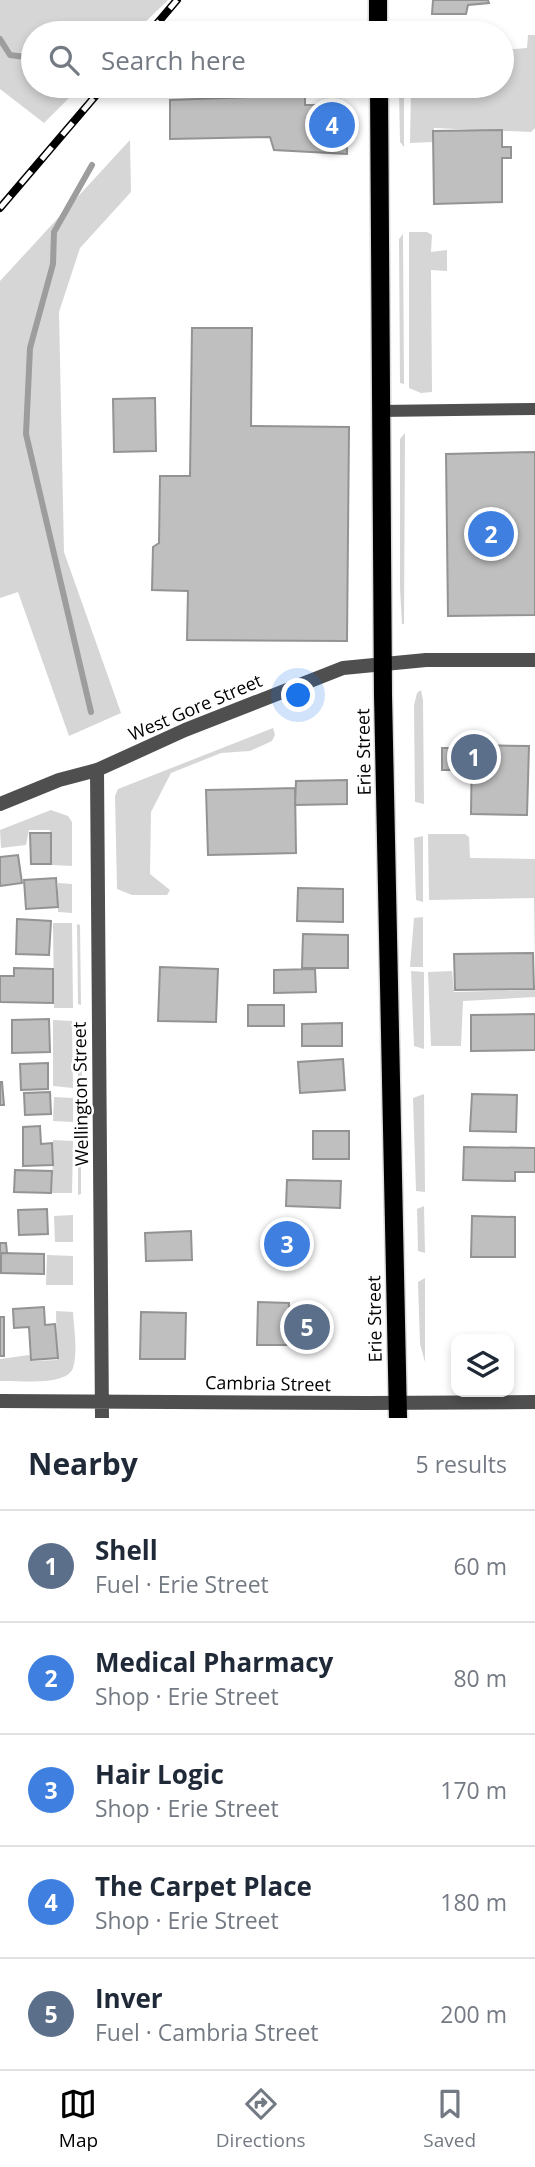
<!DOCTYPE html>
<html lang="en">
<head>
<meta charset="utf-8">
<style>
	:root { --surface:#fff; --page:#f2f2f3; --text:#1f2937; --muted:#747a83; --line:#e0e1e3; --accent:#000 }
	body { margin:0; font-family:"Open Sans",sans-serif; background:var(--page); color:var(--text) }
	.controls { position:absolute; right:21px; bottom:21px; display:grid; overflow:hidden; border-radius:14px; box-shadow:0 4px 10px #0003 }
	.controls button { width:63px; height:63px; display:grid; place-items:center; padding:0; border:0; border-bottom:2px solid var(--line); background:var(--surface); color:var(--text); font:35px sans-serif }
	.you { position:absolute; left:299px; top:696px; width:24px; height:24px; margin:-18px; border:5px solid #fff; border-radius:50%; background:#1a73e8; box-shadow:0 0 0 10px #1a73e833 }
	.badge { display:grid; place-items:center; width:46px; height:46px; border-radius:50%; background:var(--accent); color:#fff; font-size:23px; font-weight:700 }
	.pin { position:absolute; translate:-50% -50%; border:4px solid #fff; box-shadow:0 2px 7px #0006 }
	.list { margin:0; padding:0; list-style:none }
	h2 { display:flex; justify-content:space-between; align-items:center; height:91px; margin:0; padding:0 28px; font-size:30px }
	h2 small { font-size:23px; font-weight:400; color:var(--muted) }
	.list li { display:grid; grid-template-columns:46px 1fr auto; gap:21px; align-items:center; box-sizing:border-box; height:112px; padding:0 28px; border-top:2px solid var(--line) }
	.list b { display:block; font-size:26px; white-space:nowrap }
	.list p { margin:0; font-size:23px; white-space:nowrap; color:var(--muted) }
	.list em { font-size:23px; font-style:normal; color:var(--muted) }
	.icon { flex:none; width:38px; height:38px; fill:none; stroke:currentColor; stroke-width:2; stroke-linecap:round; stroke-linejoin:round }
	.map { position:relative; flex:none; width:535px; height:1418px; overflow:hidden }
	.search { position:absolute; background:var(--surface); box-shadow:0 4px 10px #0003; left:21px; right:21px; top:21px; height:77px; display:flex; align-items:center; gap:18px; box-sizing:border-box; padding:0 24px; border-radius:38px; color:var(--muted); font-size:26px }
	.sheet { height:651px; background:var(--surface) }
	nav { display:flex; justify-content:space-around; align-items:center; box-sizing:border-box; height:98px; border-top:2px solid var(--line); background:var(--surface); font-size:19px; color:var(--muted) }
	nav a { display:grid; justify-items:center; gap:4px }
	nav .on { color:var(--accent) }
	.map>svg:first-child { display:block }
</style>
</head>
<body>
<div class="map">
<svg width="535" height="1418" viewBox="0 0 535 1418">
	<rect width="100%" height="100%" fill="#fff"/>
	<!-- green -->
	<path fill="#d6d6d6" d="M0,0H168L134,33H33V86H81L44,123L0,89Z
		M528,35H535V128L531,132L434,128L433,142L410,143L411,90L441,91L443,86H502V50L527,48Z
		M404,90V147L400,142L399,92Z
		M130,140L131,192L80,248L59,312L64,552L121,713L69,736L18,592L0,598V281Z
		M409,232H427L432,235L431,252L447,250V271L431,270L432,392L421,393L409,388Z
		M403,234L404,384L400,383L399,239Z
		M405,433L404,624H402L400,588V439Z
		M421,690L423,700L424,804L415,802L414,705L417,693Z
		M273,728L275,735L272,741L250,751L221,753L171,773L151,812L150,874L170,890L167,895H132L117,889L115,796L118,789Z
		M51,810L68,816L72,822V866L52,865L50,830H29L26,845L1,848L0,830Z
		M428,834H465L469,837L470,858L535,859V962L534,898L429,900Z
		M423,836V902L416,900L414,838Z
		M58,883L72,884V913L58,912Z
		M423,917V967H410L414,918Z
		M53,923H72L73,1008H54Z
		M77,924L80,925L81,1005L78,1004Z
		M411,971L424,972V1049L414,1046Z
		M452,971L454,992L535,990V997L463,1001L461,1046H431L428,972Z
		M53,1020L72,1021L73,1088L53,1086Z
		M77,1022L81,1023L82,1086H78Z
		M424,1094L425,1192L416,1191L413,1098Z
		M54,1097L73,1098V1122L53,1121Z
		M78,1136H81V1194L78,1195Z
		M53,1140L73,1141L72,1193H52Z
		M424,1206L425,1253L418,1251L417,1209Z
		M73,1215V1242H55L54,1216Z
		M47,1255L73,1256V1285H46Z
		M425,1278V1362L420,1344L418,1282Z
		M56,1311L73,1312C74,1329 78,1351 73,1368C66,1387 17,1380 0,1381V1359L29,1355L33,1361L57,1360Z"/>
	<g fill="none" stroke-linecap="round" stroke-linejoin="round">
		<!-- stream -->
		<path stroke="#9d9d9d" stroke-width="6" d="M0,39L10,55L33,58
			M91,712L26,434L30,348L53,264L54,232L92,165"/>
	</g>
	<!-- building -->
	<path fill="#bfbfbf" stroke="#939393" stroke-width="2" d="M433,0H488L489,3L468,5L466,14H432Z
		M305,95V105H346L347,154L274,150L270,137L170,139V100Z
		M502,130V147H511V158H502V202L434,204L433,131Z
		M192,328H252L251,426L349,427L347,641L187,640L188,591L152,590L153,547L159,543L160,476H190Z
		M155,398L156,451L114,452L113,399Z
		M535,452V615L448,616L446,454Z
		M472,745L529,746L527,815L471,814Z
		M442,748H465L466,770H442Z
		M347,780V804L295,805L296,781Z
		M295,788L296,853L208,855L206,790Z
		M30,833H51V864H31Z
		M18,855L22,883L0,886V857Z
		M56,878L58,907L26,909L24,880Z
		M298,888L343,889V922L297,921Z
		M17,919L51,921L49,955L16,954Z
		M303,934L348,935V968H302Z
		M533,953L534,989L455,990L454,954Z
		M160,967L218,969L216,1022L158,1021Z
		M14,968L53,969V1003L0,1002V976H14Z
		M315,969L316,992L274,993V970Z
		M248,1005H284V1026H248Z
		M535,1014V1050L471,1051V1015Z
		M49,1019L50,1052L12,1053V1020Z
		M342,1023V1046H302V1024Z
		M343,1059L345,1090L300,1093L298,1062Z
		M48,1063V1089L21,1090L20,1064Z
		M0,1082H2L4,1105H0Z
		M50,1092L51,1114L25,1115L24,1093Z
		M472,1094L517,1095L516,1132L470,1131Z
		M40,1126L41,1144L52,1143L53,1165L23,1166V1127Z
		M313,1131H349V1159H313Z
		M464,1147L535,1148V1172H515V1181L463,1180Z
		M15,1170L52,1171L51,1193L14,1192Z
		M287,1180L341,1181L340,1208L286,1206Z
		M47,1209L48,1234L19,1235L18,1210Z
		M472,1216L515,1217V1257H471Z
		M191,1231L192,1260L146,1261L145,1233Z
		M263,1235H306V1253H263Z
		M0,1243H6L7,1253L0,1254Z
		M1,1253L44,1254V1274L1,1273Z
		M258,1302L289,1303L288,1345H257Z
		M44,1307L45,1325L55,1324L58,1358L31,1360L29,1327L14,1328L13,1309Z
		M141,1312L186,1313L185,1359H140Z
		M0,1317H4V1356H0Z"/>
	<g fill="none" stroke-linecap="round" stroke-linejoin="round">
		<!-- primary casing -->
		<g stroke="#dbdbdb" stroke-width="21">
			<path id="primary" d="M378,0V33
				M379,86L383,695L398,1418"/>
		</g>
		<!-- service -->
		<path stroke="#4f4f4f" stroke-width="12" d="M380,411L535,409"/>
		<!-- minor -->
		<path stroke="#4f4f4f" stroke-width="14" d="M97,770L102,1418
			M0,1401L367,1403L535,1402"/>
		<!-- tertiary -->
		<path stroke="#4f4f4f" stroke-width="14" d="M0,804L59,780L97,770L185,730L343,668L426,660H535"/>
		<!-- primary -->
		<use href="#primary" stroke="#000" stroke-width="18"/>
		<!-- rail casing -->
		<g stroke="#000" stroke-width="8">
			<path id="rail" d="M149,33L177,0
				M0,208L104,86"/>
		</g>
		<!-- rail -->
		<use href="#rail" stroke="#fff" stroke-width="5" stroke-dasharray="16" stroke-linecap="butt"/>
	</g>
	<g text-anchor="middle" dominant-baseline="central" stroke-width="5" stroke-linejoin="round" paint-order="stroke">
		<!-- street labels -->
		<g font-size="18" fill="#000" stroke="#fff">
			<text transform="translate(195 707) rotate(-23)">West Gore Street</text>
			<text transform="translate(363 752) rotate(-91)">Erie Street</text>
			<text transform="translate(80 1094) rotate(-91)">Wellington Street</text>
			<text transform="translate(374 1319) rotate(-91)">Erie Street</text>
			<text transform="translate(268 1383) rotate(1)">Cambria Street</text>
		</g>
	</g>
</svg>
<div class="controls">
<button><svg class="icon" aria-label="layers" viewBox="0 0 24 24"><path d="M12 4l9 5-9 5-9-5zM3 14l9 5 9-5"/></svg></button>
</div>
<div class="you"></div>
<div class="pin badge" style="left:474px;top:757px;background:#5c6f8a">1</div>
<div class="pin badge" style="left:491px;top:534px;background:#3f7fe0">2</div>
<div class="pin badge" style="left:287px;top:1244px;background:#3f7fe0">3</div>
<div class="pin badge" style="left:332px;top:125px;background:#3f7fe0">4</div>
<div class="pin badge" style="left:307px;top:1327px;background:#5c6f8a">5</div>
<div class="search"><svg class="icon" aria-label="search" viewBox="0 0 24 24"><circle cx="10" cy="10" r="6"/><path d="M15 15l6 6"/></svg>Search here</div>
</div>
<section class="sheet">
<h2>Nearby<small>5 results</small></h2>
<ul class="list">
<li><span class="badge" style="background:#5c6f8a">1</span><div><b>Shell</b><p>Fuel · Erie Street</p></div><em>60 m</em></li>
<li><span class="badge" style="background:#3f7fe0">2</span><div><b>Medical Pharmacy</b><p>Shop · Erie Street</p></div><em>80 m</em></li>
<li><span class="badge" style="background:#3f7fe0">3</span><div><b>Hair Logic</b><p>Shop · Erie Street</p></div><em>170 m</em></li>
<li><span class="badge" style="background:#3f7fe0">4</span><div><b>The Carpet Place</b><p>Shop · Erie Street</p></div><em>180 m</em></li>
<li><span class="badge" style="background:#5c6f8a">5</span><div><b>Inver</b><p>Fuel · Cambria Street</p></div><em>200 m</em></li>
</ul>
</section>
<nav>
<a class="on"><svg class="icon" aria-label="map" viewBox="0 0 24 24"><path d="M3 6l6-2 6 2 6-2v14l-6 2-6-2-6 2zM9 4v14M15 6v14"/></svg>Map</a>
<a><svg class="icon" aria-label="directions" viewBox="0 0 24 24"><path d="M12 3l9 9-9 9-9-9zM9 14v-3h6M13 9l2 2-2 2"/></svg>Directions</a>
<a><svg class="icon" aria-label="saved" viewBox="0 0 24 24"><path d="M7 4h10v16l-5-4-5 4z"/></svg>Saved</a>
</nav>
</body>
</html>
